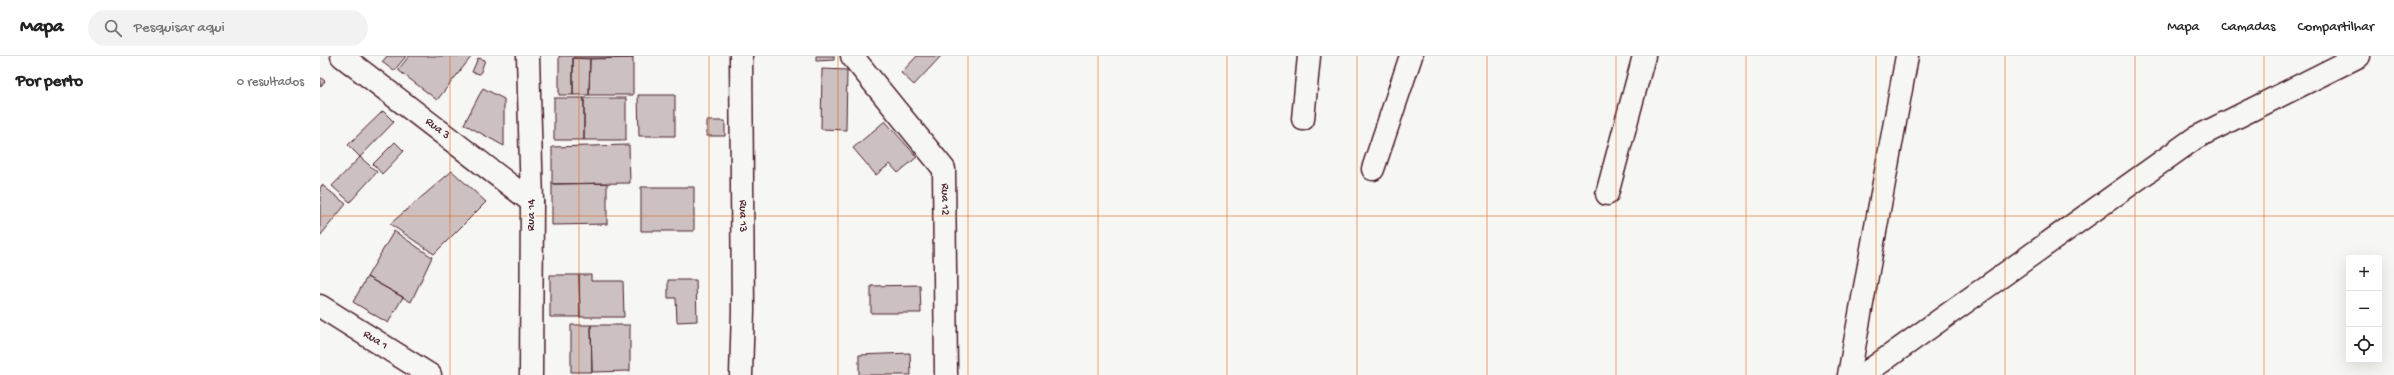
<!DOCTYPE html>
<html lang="pt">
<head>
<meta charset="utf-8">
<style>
	:root { --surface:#fff; --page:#f2f2f2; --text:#222; --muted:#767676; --line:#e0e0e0 }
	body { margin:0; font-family:"Gochi Hand",sans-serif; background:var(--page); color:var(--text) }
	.controls { position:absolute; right:12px; bottom:12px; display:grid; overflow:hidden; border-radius:4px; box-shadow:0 4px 16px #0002 }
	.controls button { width:36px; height:36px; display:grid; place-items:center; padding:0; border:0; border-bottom:1px solid var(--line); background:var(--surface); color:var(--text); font:20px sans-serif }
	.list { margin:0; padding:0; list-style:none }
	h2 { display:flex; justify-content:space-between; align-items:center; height:52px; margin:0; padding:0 16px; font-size:17px }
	h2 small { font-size:13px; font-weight:400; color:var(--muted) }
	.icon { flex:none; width:22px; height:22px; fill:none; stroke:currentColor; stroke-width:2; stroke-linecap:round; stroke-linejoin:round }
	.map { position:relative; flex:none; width:2074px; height:319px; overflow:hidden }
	header { display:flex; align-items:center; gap:24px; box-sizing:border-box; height:56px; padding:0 20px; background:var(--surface); border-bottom:1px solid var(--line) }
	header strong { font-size:19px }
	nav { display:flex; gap:22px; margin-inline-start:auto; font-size:14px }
	.search { width:280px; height:36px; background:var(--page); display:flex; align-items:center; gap:10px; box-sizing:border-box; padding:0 14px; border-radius:22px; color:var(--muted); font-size:15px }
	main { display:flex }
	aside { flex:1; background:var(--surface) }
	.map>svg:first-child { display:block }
</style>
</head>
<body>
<header>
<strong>Mapa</strong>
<div class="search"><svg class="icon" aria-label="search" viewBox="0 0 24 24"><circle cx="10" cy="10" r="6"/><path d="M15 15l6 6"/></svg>Pesquisar aqui</div>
<nav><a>Mapa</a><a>Camadas</a><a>Compartilhar</a></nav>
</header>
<main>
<aside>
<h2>Por perto<small>0 resultados</small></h2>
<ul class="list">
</ul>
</aside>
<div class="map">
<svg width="2074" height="319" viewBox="0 0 2074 319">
	<rect width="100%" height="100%" fill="#f6f6f2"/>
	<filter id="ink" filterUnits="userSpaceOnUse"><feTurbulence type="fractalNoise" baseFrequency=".025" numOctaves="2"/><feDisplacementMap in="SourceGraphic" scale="8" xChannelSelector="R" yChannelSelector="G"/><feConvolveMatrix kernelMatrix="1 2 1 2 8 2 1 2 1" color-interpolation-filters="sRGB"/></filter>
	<g filter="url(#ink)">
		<!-- building -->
		<path fill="#ccc1c0" stroke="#4a1f2b" d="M67,0H86L74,15L62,6Z
			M89,0H152L117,44L78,14Z
			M239,0H313V2H253V39H239Z
			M496,0H514V4L496,5Z
			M597,0H621L594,29L581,17Z
			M158,2L165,4L160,18L152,16Z
			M253,2L270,3L269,39H253Z
			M313,2V39H269L270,3Z
			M502,13L527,14L526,74L501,73Z
			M0,21L5,25L0,31Z
			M163,32L184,43V90L144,68Z
			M318,39H355V80H319Z
			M234,42H264V84H234Z
			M264,42H306V84H264Z
			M63,55L74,66L40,101L28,89Z
			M387,65H405V80H387Z
			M565,65L597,101L578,117L570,108L556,119L533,92Z
			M75,86L84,95L62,118L53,108Z
			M309,89L310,127L232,128V91Z
			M40,101L57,116L30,146L12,130Z
			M132,115L166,146L114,198L70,168Z
			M287,127V168L232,169V128Z
			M2,129L26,148L0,180V132Z
			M321,131H374V175H321Z
			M74,175L112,201L91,246L47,221Z
			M230,219H259L260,261H230Z
			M259,219H271V225H303L304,261H260Z
			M47,221L83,241L68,267L33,246Z
			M348,224H376L377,265L357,266L356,242H348Z
			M600,229L601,257H551V230Z
			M251,269H271L272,316H251Z
			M271,269H310V315L272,316Z
			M590,297L591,319H539V299Z"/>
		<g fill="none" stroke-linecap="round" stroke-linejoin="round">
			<!-- minor casing -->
			<g stroke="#4a1f2b" stroke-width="25">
				<g id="minor">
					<path id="s1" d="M22,0L212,146"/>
					<path d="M208,0L212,146L211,319"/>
					<path id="s2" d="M421,0L423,254L421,319"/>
					<path id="s3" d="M532,0L624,113L626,319"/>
					<path d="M983,63L989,0"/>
					<path d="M1053,113L1091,0"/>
					<path d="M1287,138L1324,0"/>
					<path id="s4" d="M0,250L110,319"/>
					<path d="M1529,319L1587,0"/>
					<path d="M1543,319L1875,82L2039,0"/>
				</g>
			</g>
			<!-- minor -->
			<use href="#minor" stroke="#f6f6f2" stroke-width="22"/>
		</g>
	</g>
	<!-- grid -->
	<path fill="none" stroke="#e8590c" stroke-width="1" stroke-opacity="0.55" d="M130,0V319M259,0V319M389,0V319M518,0V319M648,0V319M778,0V319M907,0V319M1037,0V319M1167,0V319M1296,0V319M1426,0V319M1556,0V319M1685,0V319M1815,0V319M1944,0V319M0,160H2074"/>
	<g text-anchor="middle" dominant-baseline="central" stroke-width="3.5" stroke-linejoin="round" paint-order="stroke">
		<!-- street labels -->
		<g font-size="12" fill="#4a1f2b" stroke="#f6f6f2">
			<text stroke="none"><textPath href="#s1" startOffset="120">Rua 3</textPath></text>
			<text stroke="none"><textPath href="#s3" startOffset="176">Rua 12</textPath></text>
			<text transform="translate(212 159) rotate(-90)">Rua 14</text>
			<text stroke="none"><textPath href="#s2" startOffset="160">Rua 13</textPath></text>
			<text stroke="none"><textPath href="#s4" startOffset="65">Rua 1</textPath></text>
		</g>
	</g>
</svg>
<div class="controls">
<button>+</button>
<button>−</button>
<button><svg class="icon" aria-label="locate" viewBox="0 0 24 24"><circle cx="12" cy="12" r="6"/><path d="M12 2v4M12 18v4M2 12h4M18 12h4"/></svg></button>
</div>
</div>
</main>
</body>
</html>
